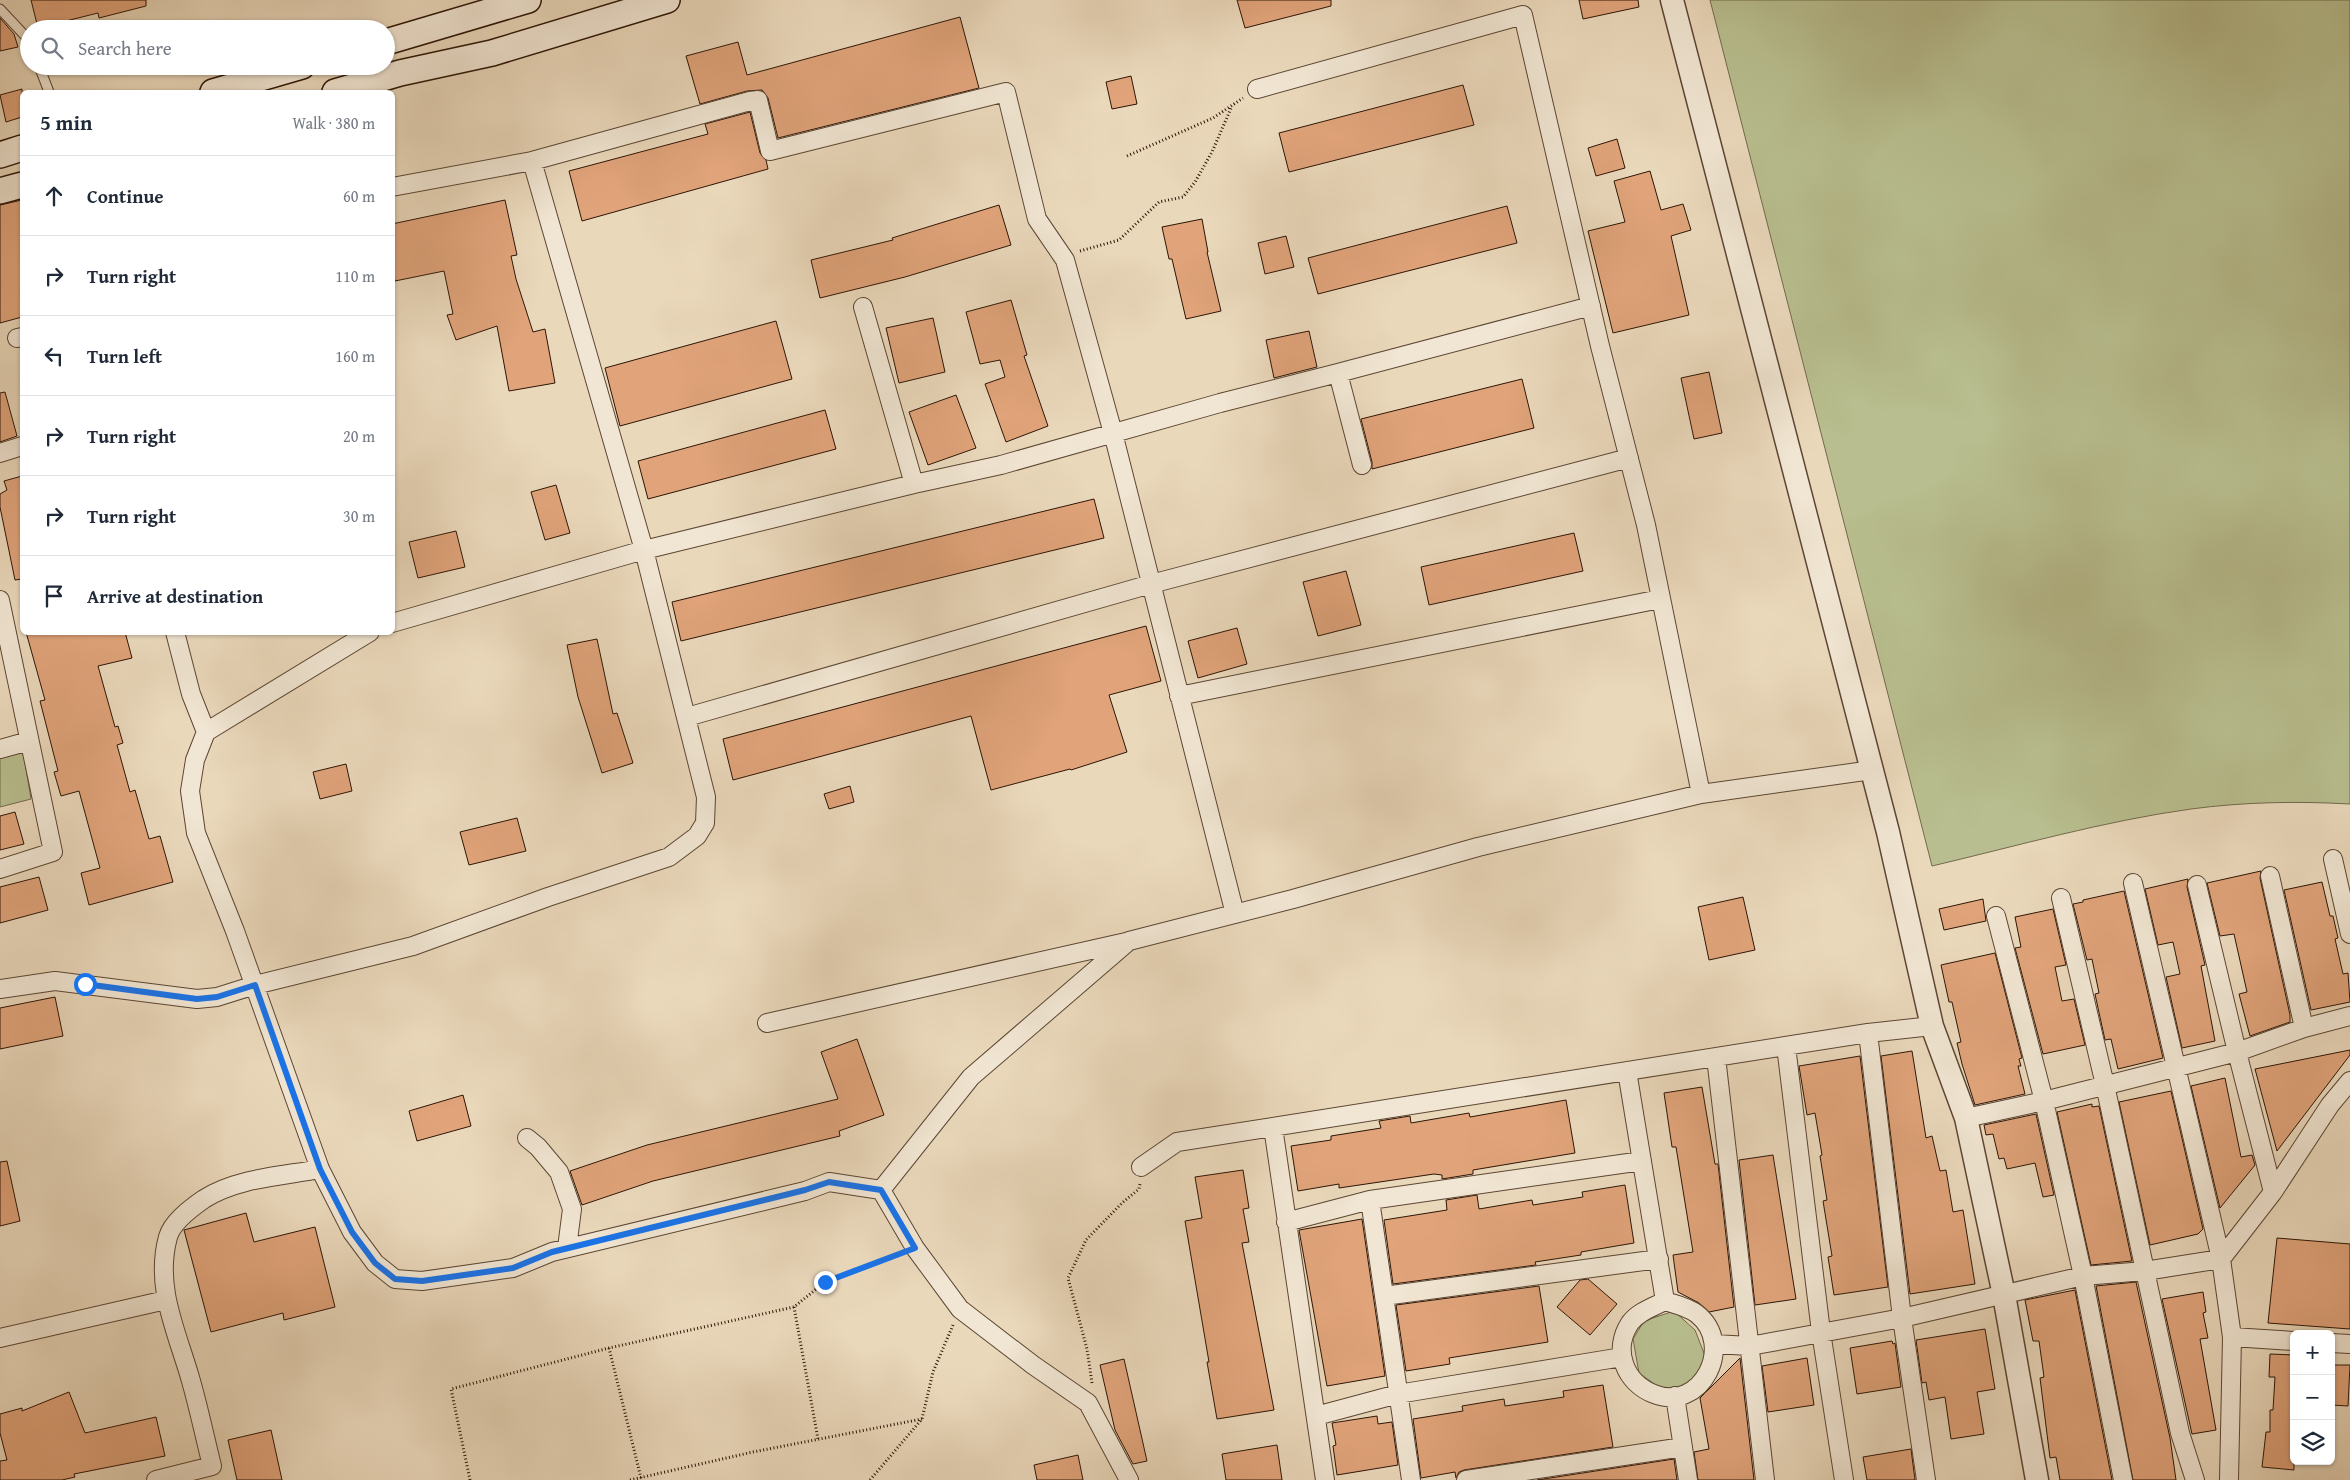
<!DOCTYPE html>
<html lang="en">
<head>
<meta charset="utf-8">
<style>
	:root { --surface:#fff; --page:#f2f2f3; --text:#1f2937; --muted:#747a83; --line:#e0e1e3 }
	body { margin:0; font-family:"Gentium Book Plus",serif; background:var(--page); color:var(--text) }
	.controls { position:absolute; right:15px; bottom:15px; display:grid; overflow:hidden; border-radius:8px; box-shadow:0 1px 4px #0004 }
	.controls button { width:45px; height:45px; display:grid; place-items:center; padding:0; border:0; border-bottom:1px solid var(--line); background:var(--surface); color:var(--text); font:25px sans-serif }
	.stop { position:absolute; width:15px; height:15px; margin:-11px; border:4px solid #1a73e8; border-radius:50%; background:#fff }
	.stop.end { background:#1a73e8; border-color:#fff; box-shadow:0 1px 5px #0008 }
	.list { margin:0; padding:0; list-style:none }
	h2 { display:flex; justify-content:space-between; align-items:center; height:65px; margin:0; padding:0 20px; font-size:21px }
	h2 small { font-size:16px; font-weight:400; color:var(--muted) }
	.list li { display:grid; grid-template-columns:32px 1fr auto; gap:15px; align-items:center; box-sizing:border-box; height:80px; padding:0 20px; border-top:1px solid var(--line) }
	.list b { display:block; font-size:19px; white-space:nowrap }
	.list em { font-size:16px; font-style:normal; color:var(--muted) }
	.icon { flex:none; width:28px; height:28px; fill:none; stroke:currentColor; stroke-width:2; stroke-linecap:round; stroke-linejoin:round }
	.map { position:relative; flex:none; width:2350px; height:1480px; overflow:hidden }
	.search { position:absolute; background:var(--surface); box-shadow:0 1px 4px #0004; left:20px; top:20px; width:375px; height:55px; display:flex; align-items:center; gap:12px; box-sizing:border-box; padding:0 18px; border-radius:28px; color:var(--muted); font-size:19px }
	.panel { position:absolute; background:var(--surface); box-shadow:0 1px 4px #0004; left:20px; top:90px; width:375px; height:545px; border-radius:8px }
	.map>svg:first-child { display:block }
</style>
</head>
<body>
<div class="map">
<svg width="2350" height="1480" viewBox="0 0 2350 1480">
	<rect width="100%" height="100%" fill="#ead8bb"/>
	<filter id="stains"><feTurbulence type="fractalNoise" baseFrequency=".004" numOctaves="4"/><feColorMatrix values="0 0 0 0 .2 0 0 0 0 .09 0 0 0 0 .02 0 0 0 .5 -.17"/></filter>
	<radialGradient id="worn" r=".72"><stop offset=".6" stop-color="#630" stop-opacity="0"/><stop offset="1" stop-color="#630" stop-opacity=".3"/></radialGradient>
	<!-- green -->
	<path fill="#b8be8f" stroke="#726a4a" d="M1710,0H2350V804C2297,801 2243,802 2191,809C2104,821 2017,846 1932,866Z
		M23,750L31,799L0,807V758Z
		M1674,1311L1695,1330L1709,1366L1687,1384L1667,1393L1639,1373L1633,1339L1644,1321Z"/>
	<!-- building -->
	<path fill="#e0a37a" stroke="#2d1506" d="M31,0H146V6L99,18L98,13L38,28Z
		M1237,0H1331V6L1245,28Z
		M1579,0H1638L1639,7L1583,19Z
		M960,17L979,88L778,138L768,98L762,90L747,91L700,104L686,56L738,42L747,75Z
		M0,18L14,34L18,47L0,51Z
		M1131,76L1137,104L1112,109L1106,82Z
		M1463,85L1474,125L1289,172L1279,133Z
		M22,89V117L6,122L0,95Z
		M750,112L760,153L766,160L768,169L582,221L569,171L708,134L705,124Z
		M1617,139L1625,168L1596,176L1588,148Z
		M1650,171L1661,210L1683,204L1691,230L1671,236L1689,315L1613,333L1588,231L1625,222L1614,181Z
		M22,200V317L0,323V205Z
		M505,200L517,255L511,256L516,279L533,332L545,329L555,383L509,391L497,326L456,340L447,315L453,314L444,271L395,281L392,268V224Z
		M999,205L1011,245L905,277L820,298L811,260L893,240L892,238Z
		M1507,206L1517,243L1318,294L1308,258Z
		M1202,219L1208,252H1207L1221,311L1186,319L1172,259H1169L1162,227Z
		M1286,236L1294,267L1265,274L1258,243Z
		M1011,300L1027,355L1024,356L1048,426L1006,442L985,384L1005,377L1000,360L980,364L966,312Z
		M933,318L945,372L899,383L886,328Z
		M776,321L792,379L620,426L605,368Z
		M1309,331L1317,367L1274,378L1266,340Z
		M1709,372L1722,433L1694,439L1681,378Z
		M1522,379L1534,428L1372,469V462L1361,419Z
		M5,392L17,436L0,442V393Z
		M956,395L976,448L928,465L909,412Z
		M825,410L836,449L648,499L638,461Z
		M22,476V579L15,580L0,507V494L7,490L4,481Z
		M556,485L570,533L545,540L531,492Z
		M1094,499L1104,538L681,641L672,602Z
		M456,531L465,567L418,578L409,542Z
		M1574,533L1583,571L1429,605L1421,567Z
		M1346,571L1361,625L1318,636L1303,582Z
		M1146,626L1161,681L1109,695L1127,752L1071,770L1070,769L991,790L971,716L733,780L723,739Z
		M1237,628L1247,664L1198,678L1188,641Z
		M26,632H125L132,658L98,666L115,727L118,726L123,743L117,745L130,792L135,790L149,839L160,836L173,882L89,905L81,873L100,868L79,791L61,796L54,772L58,771L40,701L45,700Z
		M597,639L613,714L617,713L633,763L602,773L578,697L567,645Z
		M346,764L352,791L320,799L313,772Z
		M850,786L854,802L829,809L824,794Z
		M15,812L24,844L0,850V816Z
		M517,818L526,851L469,865L460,832Z
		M2261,871L2260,878L2290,1015V1022L2250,1036L2239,994L2247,992L2234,934L2220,936L2207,883Z
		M39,877L48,910L0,923V887Z
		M2188,879L2187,887L2205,965L2201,966L2215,1041L2182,1048L2166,977L2180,974L2173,942L2158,945L2145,889Z
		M2322,882L2330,916H2333L2338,938L2335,939L2343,974L2348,973L2350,1002L2311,1010L2284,890Z
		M2124,891L2163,1058L2118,1069L2111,1039L2105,1040L2095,994L2099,993L2092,959L2087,960L2073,904L2083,902V900Z
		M1743,897L1755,950L1709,960L1698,907Z
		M1983,899L1986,921L1944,930L1939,909Z
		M2053,909L2066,965L2055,967L2062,1001L2074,999L2085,1045L2043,1054L2015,948L2021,947L2015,917Z
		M1995,953L2022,1058L2019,1059L2021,1066H2018L2025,1094L1975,1105L1962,1064L1957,1043L1961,1042L1952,1002H1949L1941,965Z
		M55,997L63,1036L0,1049V1008Z
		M857,1039L884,1115L839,1131L840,1136L653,1181L582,1205L570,1171L647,1145L838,1099L821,1052Z
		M2350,1050V1055L2277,1151L2255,1069Z
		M1912,1051L1926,1138L1932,1136L1940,1171L1946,1170L1953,1212L1963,1210L1975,1284L1910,1294L1881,1056Z
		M1860,1056L1888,1287L1834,1295L1828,1257L1832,1256L1823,1201L1827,1200L1820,1156L1822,1155L1815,1113L1807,1115L1799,1066Z
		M2225,1078L2241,1157L2252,1155L2255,1165L2220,1208L2191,1086Z
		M1702,1087L1715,1164H1718L1734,1307L1709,1312L1699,1303L1678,1292L1673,1255L1693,1252L1676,1147H1672L1664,1093Z
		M2171,1091L2203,1229L2198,1234L2150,1245L2119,1102Z
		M463,1095L471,1126L417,1141L409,1111Z
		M1566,1100L1575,1153L1473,1170V1174L1442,1179V1175L1434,1174L1339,1188V1184L1298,1191L1291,1146L1331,1140V1136L1381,1128L1379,1121L1410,1116L1411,1123L1469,1113L1470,1117Z
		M2092,1104V1107L2099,1106L2132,1261L2091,1265L2057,1112Z
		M2036,1114L2054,1195L2043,1197L2035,1163L2007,1169L2004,1158L1999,1159L1993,1134L1986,1135L1984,1125Z
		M1773,1155L1796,1299L1755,1305L1739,1160Z
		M7,1161L20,1221L0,1226V1162Z
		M1243,1170L1249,1208L1243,1209L1249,1242L1242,1243L1274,1410L1217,1419L1207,1362H1209L1185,1221L1202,1218L1195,1177Z
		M1625,1185L1634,1243L1581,1252V1255L1535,1262L1536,1265L1393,1284L1384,1220L1447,1210L1446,1200L1477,1195L1479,1209L1532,1200L1533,1205L1583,1197L1582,1192Z
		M246,1213L254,1242L315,1227L335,1307L284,1320L283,1313L211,1332L184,1230Z
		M1362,1219L1385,1376L1327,1386L1299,1230Z
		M2277,1238L2350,1244V1329L2268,1323Z
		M1588,1279L1617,1304L1590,1335L1557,1307L1580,1280Z
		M2136,1282L2170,1438L2176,1480H2133L2096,1286Z
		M1539,1286L1548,1342L1449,1358L1450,1364L1406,1371L1396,1305Z
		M2075,1290L2112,1480H2060L2056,1457L2050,1458L2040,1378L2044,1377L2039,1341H2033L2025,1300Z
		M2203,1292L2206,1312L2203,1313L2208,1338L2200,1339L2216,1430L2192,1434L2162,1299Z
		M1985,1329L1995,1389L1977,1392L1984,1434L1951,1439L1945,1397L1929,1400L1926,1382L1922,1383L1916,1340Z
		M1892,1341L1893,1344L1895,1343L1901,1387L1857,1394L1850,1348Z
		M2270,1354L2294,1355V1470L2262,1467L2266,1432H2270V1410H2273L2275,1377H2269Z
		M1740,1358L1754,1480H1698L1694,1452L1709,1449L1700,1398Z
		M1807,1358L1814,1405L1768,1412L1762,1366Z
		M1124,1359L1147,1461L1133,1464L1115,1430L1100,1365Z
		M2331,1365H2350L2348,1406L2331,1405Z
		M1603,1385L1613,1447L1464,1470L1459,1472L1456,1478L1455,1472L1421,1478L1413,1419L1463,1411L1462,1406L1504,1399L1505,1406L1564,1397L1563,1391Z
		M69,1392L85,1433L156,1417L165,1456L74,1474L75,1477L62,1480H0V1461L7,1460L0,1433V1414L22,1408V1411Z
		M1377,1416L1378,1424L1392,1422L1398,1465L1337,1475L1333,1446L1336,1445L1332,1423Z
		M271,1430L282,1480H237L228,1440Z
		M1277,1445L1282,1480H1226L1222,1454Z
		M1911,1449L1915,1480H1867L1863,1457Z
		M1078,1455L1083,1480H1037L1034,1465Z
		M1674,1459L1677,1480H1537Z"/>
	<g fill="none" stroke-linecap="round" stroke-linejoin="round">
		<!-- service casing -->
		<g stroke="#5c4633" stroke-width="11">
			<path id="service" d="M0,9L29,40
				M39,66L49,92"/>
		</g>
		<!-- minor casing -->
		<g stroke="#5c4633" stroke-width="20">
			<path id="minor" d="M1257,89L1523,15L1600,346L1646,525L1701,794
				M392,187L532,161L750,101L758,100L770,151L1006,92L1037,219L1065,260L1113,433L1235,914
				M863,307L914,484
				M17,338L22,337
				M1338,373L1591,306
				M0,453L22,446
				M0,600L53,852L0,869
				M392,623L644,550L914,484L1001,465L1220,403L1338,373L1362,465
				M175,632L191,694L206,732
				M370,632L206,732L195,760L190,791L196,833L235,931L320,1169L352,1232L375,1263L395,1279L422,1281L513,1268L552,1252L805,1191L829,1182L881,1190L915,1248L960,1309L1033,1365L1088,1403L1129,1480
				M1179,696L1660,599
				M687,717L1151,584L1629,458
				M0,749L29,741
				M2333,859L2350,934
				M2270,876L2304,1028
				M2133,883L2221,1259L2232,1337L2229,1480
				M2197,885L2237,1052L2273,1192
				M2061,898L2105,1085L2180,1433L2195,1480
				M1996,916L2044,1101L2083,1276L2123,1480
				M0,989L55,981L197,999L217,997L255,985L413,946L548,897L669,857L697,836L705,823L706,797L644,550L532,161
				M767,1023L1126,942
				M1868,1033L1902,1318L1926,1480
				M1786,1046L1821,1332L1844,1480
				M1716,1057L1765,1480
				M1627,1071L1665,1301
				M1966,1118L2044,1101L2237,1052L2304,1028L2350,1016
				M1273,1127L1325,1480
				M527,1138L538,1147L559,1172L572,1209L567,1248
				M1141,1167L1177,1142L1868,1033L1932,1026
				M881,1190L971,1077L1129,941L1293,899L1478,847L1701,794L1872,770
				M1370,1200L1411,1480
				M1286,1222L1370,1200L1642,1161
				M1384,1296L1659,1259
				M1665,1301C1675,1304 1688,1307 1697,1314C1736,1345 1701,1413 1654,1394C1625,1383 1612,1350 1630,1323C1638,1312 1653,1307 1665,1301Z
				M2232,1337L2294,1341
				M0,1338L166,1300
				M2331,1343L2350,1344
				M1714,1344L1750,1346L1902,1318L2083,1276L2145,1271L2221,1259L2273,1192L2330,1105L2350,1081
				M1675,1396L1688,1480
				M1316,1416L1398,1394L1622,1357
				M156,1480L212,1466C205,1438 199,1409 191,1381C178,1334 154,1288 168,1237C172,1222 191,1208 204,1199C237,1178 282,1176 320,1169
				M1466,1480L1683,1447"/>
		</g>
		<!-- tertiary casing -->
		<g stroke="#5c4633" stroke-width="25">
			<path id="tertiary" d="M1672,0L1888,832L1932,1026L1966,1118L2004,1295L2037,1480"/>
		</g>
		<!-- secondary casing -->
		<g stroke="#2d1506" stroke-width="28">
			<path id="secondary" d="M386,42L528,0
				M213,92L302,66
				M335,92L400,73L492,53L667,0
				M0,155L22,148
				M0,191L22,185"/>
		</g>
		<!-- path -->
		<path stroke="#2d1506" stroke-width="3" stroke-dasharray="1 2.5" stroke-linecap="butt" d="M1127,156L1213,118L1243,98
			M1080,251L1119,240L1159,202L1183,197L1195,182L1212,152L1232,106
			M794,1307L818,1439
			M609,1348L641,1478
			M1092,1383L1087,1349L1068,1278L1086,1240L1122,1203L1139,1189L1140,1184
			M470,1480L451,1389L609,1348L794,1307L825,1282L897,1255
			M630,1480L753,1452L922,1419
			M870,1480L922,1419L933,1372L953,1325"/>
		<!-- service -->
		<use href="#service" stroke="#f1e6d3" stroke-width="9"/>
		<!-- minor -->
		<use href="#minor" stroke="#f1e6d3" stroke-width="18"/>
		<!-- tertiary -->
		<use href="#tertiary" stroke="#f1e6d3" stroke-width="22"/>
		<!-- secondary -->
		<use href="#secondary" stroke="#f1e6d3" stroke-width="25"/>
	</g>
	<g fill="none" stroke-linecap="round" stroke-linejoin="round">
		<!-- route -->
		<path stroke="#1a73e8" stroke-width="6" d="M85,984L197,999L217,997L255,985L320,1169L352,1232L375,1263L395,1279L422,1281L513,1268L552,1252L805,1190L829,1182L881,1190L915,1248L825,1282"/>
	</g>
	<rect width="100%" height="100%" filter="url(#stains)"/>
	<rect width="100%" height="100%" fill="url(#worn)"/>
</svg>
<div class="controls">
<button>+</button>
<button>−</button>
<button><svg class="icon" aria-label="layers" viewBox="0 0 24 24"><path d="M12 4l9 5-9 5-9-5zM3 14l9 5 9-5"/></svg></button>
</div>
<div class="stop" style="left:85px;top:984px"></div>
<div class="stop end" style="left:825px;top:1282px"></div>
<div class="search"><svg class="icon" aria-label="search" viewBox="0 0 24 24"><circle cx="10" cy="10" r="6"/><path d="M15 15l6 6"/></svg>Search here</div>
<section class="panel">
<h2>5 min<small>Walk · 380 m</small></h2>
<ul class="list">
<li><svg class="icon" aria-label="ahead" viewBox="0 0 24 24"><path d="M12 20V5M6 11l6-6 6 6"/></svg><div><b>Continue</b></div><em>60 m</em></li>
<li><svg class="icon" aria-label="right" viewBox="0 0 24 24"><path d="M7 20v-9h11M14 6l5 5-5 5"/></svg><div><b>Turn right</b></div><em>110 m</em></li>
<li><svg class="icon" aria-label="left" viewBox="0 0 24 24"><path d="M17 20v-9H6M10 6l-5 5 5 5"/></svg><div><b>Turn left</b></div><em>160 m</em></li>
<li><svg class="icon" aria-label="right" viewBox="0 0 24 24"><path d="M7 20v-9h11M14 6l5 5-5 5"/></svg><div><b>Turn right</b></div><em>20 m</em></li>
<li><svg class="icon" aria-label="right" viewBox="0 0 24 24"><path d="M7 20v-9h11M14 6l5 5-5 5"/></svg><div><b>Turn right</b></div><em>30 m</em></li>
<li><svg class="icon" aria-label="arrive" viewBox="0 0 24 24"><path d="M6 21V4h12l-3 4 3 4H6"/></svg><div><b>Arrive at destination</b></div></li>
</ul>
</section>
</div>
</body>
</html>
